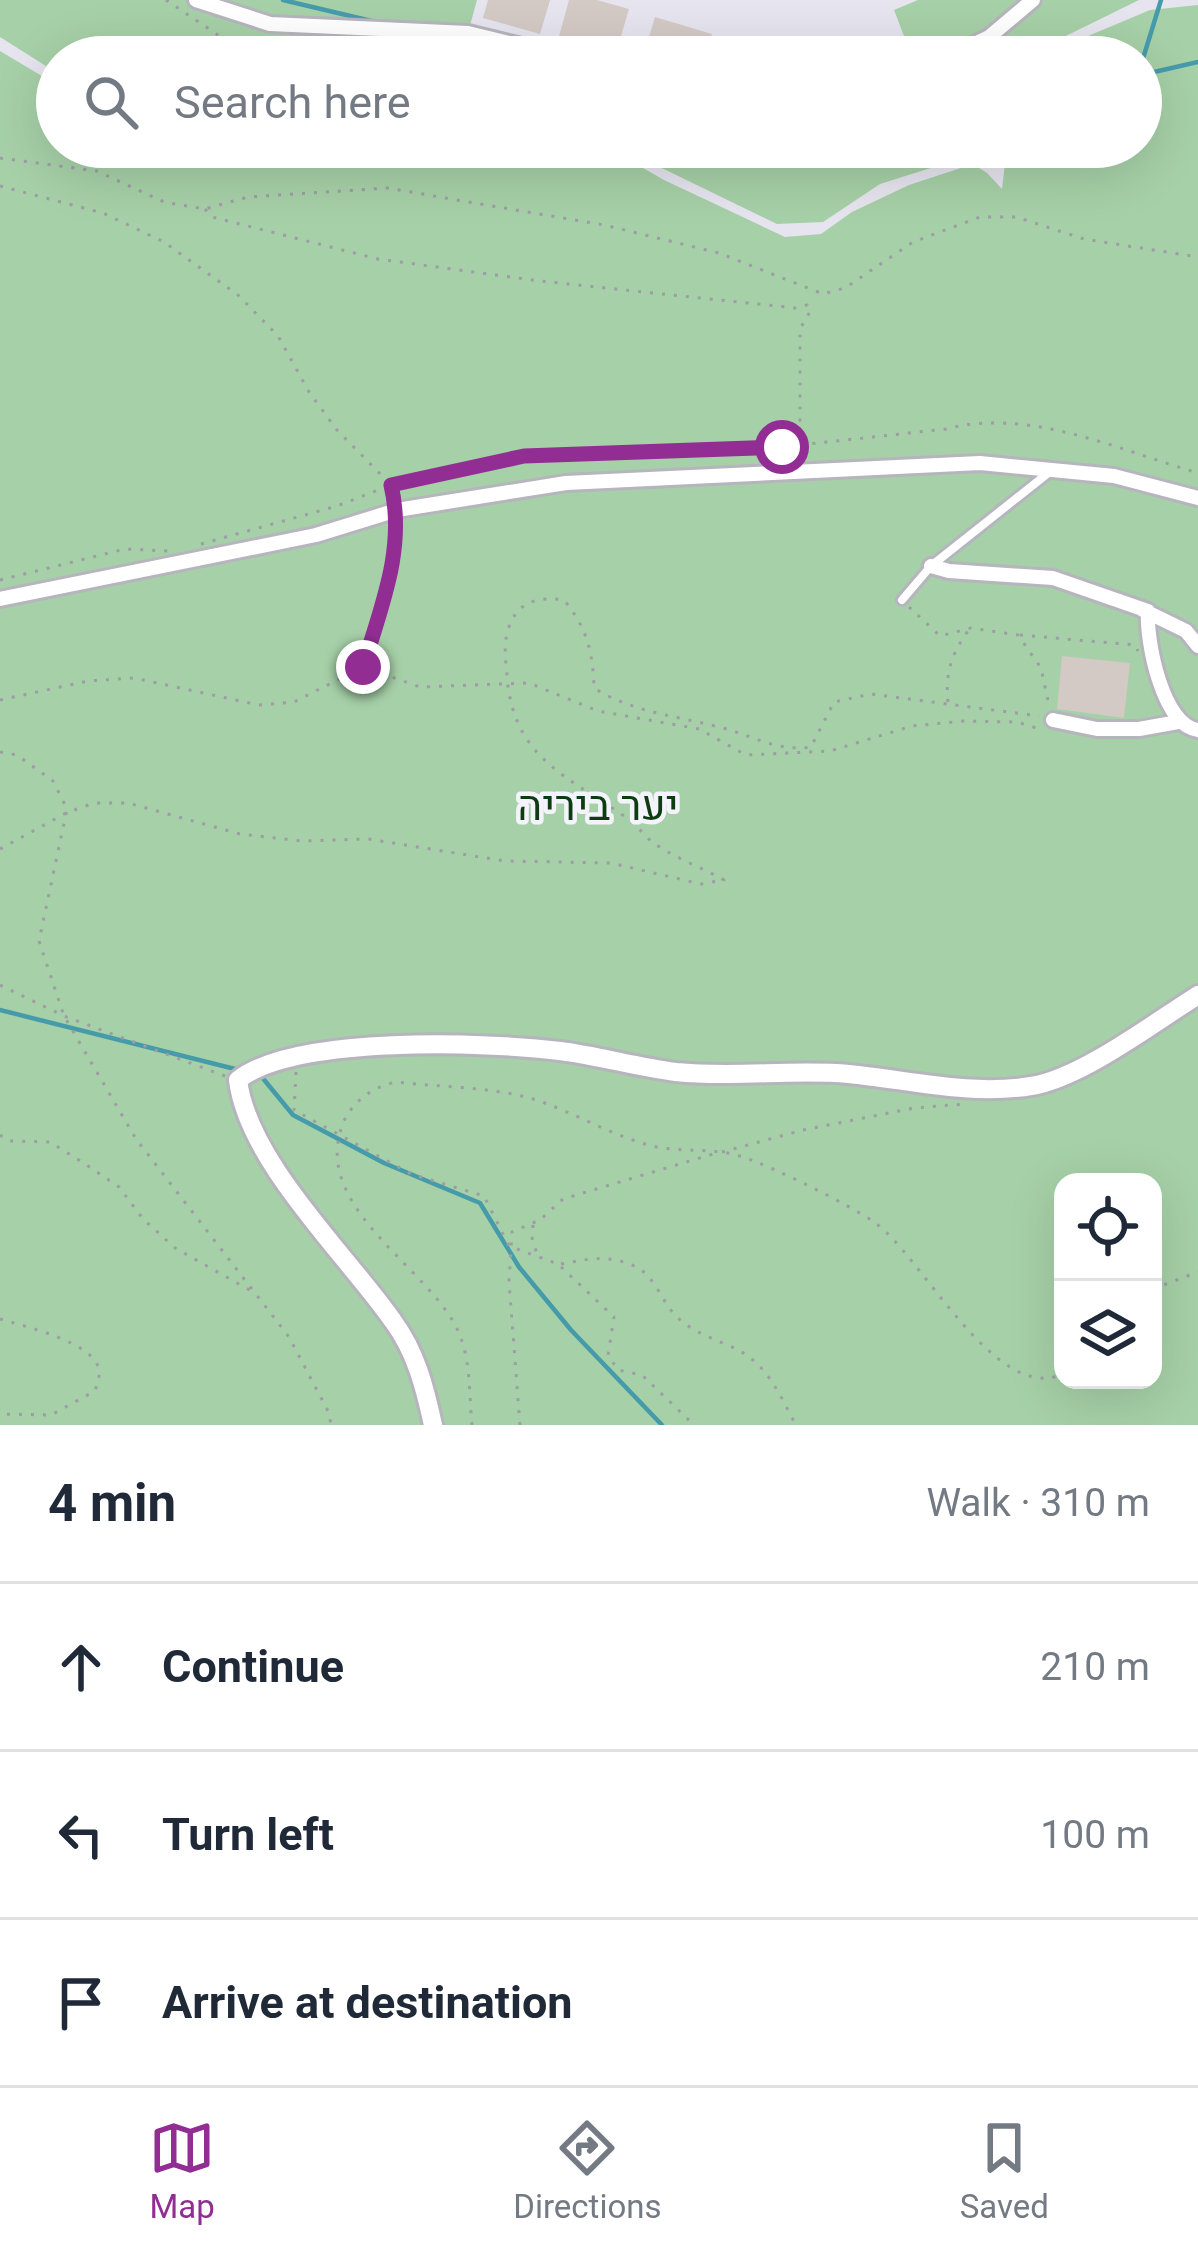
<!DOCTYPE html>
<html lang="en">
<head>
<meta charset="utf-8">
<style>
	:root { --surface:#fff; --page:#f6f6f7; --text:#1f2937; --muted:#747a83; --line:#e0e1e3; --accent:#912d93 }
	body { margin:0; font-family:Roboto,Heebo,sans-serif; background:var(--page); color:var(--text) }
	.controls { position:absolute; right:36px; bottom:36px; display:grid; overflow:hidden; border-radius:24px; box-shadow:0 12px 48px #0002 }
	.controls button { width:108px; height:108px; display:grid; place-items:center; padding:0; border:0; border-bottom:3px solid var(--line); background:var(--surface); color:var(--text); font:60px sans-serif }
	.stop { position:absolute; width:36px; height:36px; margin:-27px; border:9px solid #912d93; border-radius:50%; background:#fff }
	.stop.end { background:#912d93; border-color:#fff; box-shadow:0 3px 12px #0008 }
	.list { margin:0; padding:0; list-style:none }
	h2 { display:flex; justify-content:space-between; align-items:center; height:156px; margin:0; padding:0 48px; font-size:51px }
	h2 small { font-size:39px; font-weight:400; color:var(--muted) }
	.list li { display:grid; grid-template-columns:78px 1fr auto; gap:36px; align-items:center; box-sizing:border-box; height:168px; padding:0 48px; border-top:3px solid var(--line) }
	.list b { display:block; font-size:45px; white-space:nowrap }
	.list em { font-size:39px; font-style:normal; color:var(--muted) }
	.icon { flex:none; width:66px; height:66px; fill:none; stroke:currentColor; stroke-width:2; stroke-linecap:round; stroke-linejoin:round }
	.map { position:relative; flex:none; width:1198px; height:1425px; overflow:hidden }
	.search { position:absolute; background:var(--surface); box-shadow:0 12px 48px #0002; left:36px; right:36px; top:36px; height:132px; display:flex; align-items:center; gap:30px; box-sizing:border-box; padding:0 42px; border-radius:66px; color:var(--muted); font-size:45px }
	.sheet { height:660px; background:var(--surface) }
	nav { display:flex; justify-content:space-around; align-items:center; box-sizing:border-box; height:168px; border-top:3px solid var(--line); background:var(--surface); font-size:33px; color:var(--muted) }
	nav a { display:grid; justify-items:center; gap:6px }
	nav .on { color:var(--accent) }
	.map>svg:first-child { display:block }
</style>
</head>
<body>
<div class="map">
<svg width="1198" height="1425" viewBox="0 0 1198 1425">
	<rect width="100%" height="100%" fill="#e6e4ee"/>
	<!-- green -->
	<path fill="#a6d0a7" fill-rule="evenodd" d="M0,0H477L466,40L522,57H57V73L0,37Z
		M918,0H1139L1023,57H912L894,10Z
		M1198,5V1425H0V51L57,85V147H616L622,156L664,180L785,237L821,234L852,212L909,185L973,164L987,173L1002,189L1007,147H1141V57H1038L1150,10ZM1063,1182H1153V1380H1063Z
		M629,147H998L997,166L974,150L956,160L880,184L823,222L777,224L633,154Z"/>
	<g fill="none" stroke-linecap="round" stroke-linejoin="round">
		<!-- stream -->
		<path stroke="#469bab" stroke-width="4.5" d="M283,0L380,23
			M437,37L494,57
			M1141,65L1161,0
			M1141,75L1198,62
			M724,147L759,161L871,147
			M0,1010L239,1070
			M261,1076L293,1115L384,1163L480,1203L519,1267L571,1330L662,1425"/>
	</g>
	<!-- building -->
	<path fill="#d3c9c5" d="M488,0H550L540,34L483,18Z
		M569,0H597L629,9L615,56L558,40Z
		M655,17L712,34L705,57H643Z
		M733,38L786,54L785,57H727Z
		M1062,656L1130,663L1124,718L1057,709Z"/>
	<g fill="none" stroke-linecap="round" stroke-linejoin="round">
		<!-- service casing -->
		<g stroke="#b6b4bd" stroke-width="14">
			<path id="service" d="M902,600L931,566L1052,470"/>
		</g>
		<!-- minor casing -->
		<g stroke="#b6b4bd" stroke-width="20">
			<path id="minor" d="M196,0L270,24L468,33L567,57
				M947,57L989,37L1033,0
				M931,566L949,571L1053,578L1148,611
				M0,599L316,535L397,510L566,483L980,463L1114,476L1198,498
				M1143,610L1186,631L1198,646
				M1148,611C1146,642 1163,726 1198,730
				M1053,720L1097,729H1139L1178,722"/>
		</g>
		<!-- secondary casing -->
		<g stroke="#b6b4bd" stroke-width="24">
			<path id="secondary" d="M433,1425C425,1388 416,1352 393,1321C347,1255 248,1162 238,1080C294,1035 487,1042 560,1051C599,1056 637,1067 676,1072C734,1078 792,1069 849,1074C909,1080 971,1096 1031,1086C1080,1079 1155,1022 1198,995"/>
		</g>
		<!-- path -->
		<path stroke="#9e9ca4" stroke-width="3" stroke-dasharray="3 9" stroke-linecap="butt" d="M166,0L221,37L287,57
			M304,57L313,37
			M0,158L97,171L164,202L205,209L248,197L387,188L604,225L719,253L823,294L845,288L913,242L980,217H1016L1084,239L1198,257
			M0,186L103,213L164,242L238,295L278,336L309,392L337,430L391,485L393,494
			M205,209L212,217L378,259L540,281L795,308L807,305L811,310L800,329V443
			M201,544L337,506L391,485L524,456L781,447L946,429C1028,407 1119,450 1198,473
			M0,580L125,549L168,551
			M909,607L940,636L971,628L1018,635L1041,668L1049,705
			M1020,635L1135,645L1138,651
			M363,667L393,567L396,522
			M0,700L88,681L134,678L259,705L294,702L363,667L420,687L529,683L598,711L699,729L746,755L830,751L912,726L964,721L1017,722L1043,730
			M948,702C945,671 952,653 970,628
			M0,752L17,755L53,781L67,809L39,941L64,1016L136,1139L289,1337L329,1413L331,1425
			M0,849L66,813L94,803H128L240,834L302,841L368,839L505,861L611,863L701,884L724,880C701,867 672,857 651,841C642,833 635,823 624,816C565,775 513,757 507,676C506,660 503,646 508,630C516,602 537,596 564,600C587,628 593,652 594,688C632,712 676,716 719,727C752,735 776,752 811,747L834,702L871,694L1039,716
			M0,985L64,1016L225,1076
			M296,1072L294,1110L411,1174L484,1196L509,1246L558,1264L614,1317L608,1355L618,1370L642,1375L694,1425
			M0,1135L9,1141L50,1142L82,1162L119,1187L143,1219L175,1248L253,1292
			M722,1152L803,1130L914,1108L965,1104
			M533,1225L532,1240L538,1256
			M561,1264C587,1259 608,1254 634,1266C655,1275 660,1299 675,1315C693,1334 719,1340 740,1351C769,1367 781,1398 796,1425
			M1153,1289L1198,1272
			M0,1319C24,1326 97,1343 99,1371C100,1378 97,1384 95,1391L51,1415L0,1414
			M472,1425C469,1396 471,1361 459,1333C432,1269 312,1210 342,1126C350,1103 372,1087 396,1082C438,1087 493,1087 533,1099C574,1112 610,1135 652,1146C682,1153 714,1147 743,1157C773,1167 848,1204 874,1222C921,1254 995,1405 1063,1374
			M520,1425L509,1282L512,1232L540,1220L563,1199L713,1154"/>
		<!-- service -->
		<use href="#service" stroke="#fff" stroke-width="8"/>
		<!-- minor -->
		<use href="#minor" stroke="#fff" stroke-width="14"/>
		<!-- secondary -->
		<use href="#secondary" stroke="#fff" stroke-width="18"/>
	</g>
	<g fill="none" stroke-linecap="round" stroke-linejoin="round">
		<!-- route -->
		<path stroke="#912d93" stroke-width="15" d="M363,667C381,607 406,548 391,485L524,456L782,447"/>
	</g>
	<g text-anchor="middle" dominant-baseline="central" stroke-width="9" stroke-linejoin="round" paint-order="stroke">
		<!-- park labels -->
		<g font-size="42" fill="#0d3c13" stroke="#f4f2fb">
			<text x="598" y="805">יער ביריה</text>
		</g>
	</g>
</svg>
<div class="controls">
<button><svg class="icon" aria-label="locate" viewBox="0 0 24 24"><circle cx="12" cy="12" r="6"/><path d="M12 2v4M12 18v4M2 12h4M18 12h4"/></svg></button>
<button><svg class="icon" aria-label="layers" viewBox="0 0 24 24"><path d="M12 4l9 5-9 5-9-5zM3 14l9 5 9-5"/></svg></button>
</div>
<div class="stop" style="left:782px;top:447px"></div>
<div class="stop end" style="left:363px;top:667px"></div>
<div class="search"><svg class="icon" aria-label="search" viewBox="0 0 24 24"><circle cx="10" cy="10" r="6"/><path d="M15 15l6 6"/></svg>Search here</div>
</div>
<section class="sheet">
<h2>4 min<small>Walk · 310 m</small></h2>
<ul class="list">
<li><svg class="icon" aria-label="ahead" viewBox="0 0 24 24"><path d="M12 20V5M6 11l6-6 6 6"/></svg><div><b>Continue</b></div><em>210 m</em></li>
<li><svg class="icon" aria-label="left" viewBox="0 0 24 24"><path d="M17 20v-9H6M10 6l-5 5 5 5"/></svg><div><b>Turn left</b></div><em>100 m</em></li>
<li><svg class="icon" aria-label="arrive" viewBox="0 0 24 24"><path d="M6 21V4h12l-3 4 3 4H6"/></svg><div><b>Arrive at destination</b></div></li>
</ul>
</section>
<nav>
<a class="on"><svg class="icon" aria-label="map" viewBox="0 0 24 24"><path d="M3 6l6-2 6 2 6-2v14l-6 2-6-2-6 2zM9 4v14M15 6v14"/></svg>Map</a>
<a><svg class="icon" aria-label="directions" viewBox="0 0 24 24"><path d="M12 3l9 9-9 9-9-9zM9 14v-3h6M13 9l2 2-2 2"/></svg>Directions</a>
<a><svg class="icon" aria-label="saved" viewBox="0 0 24 24"><path d="M7 4h10v16l-5-4-5 4z"/></svg>Saved</a>
</nav>
</body>
</html>
